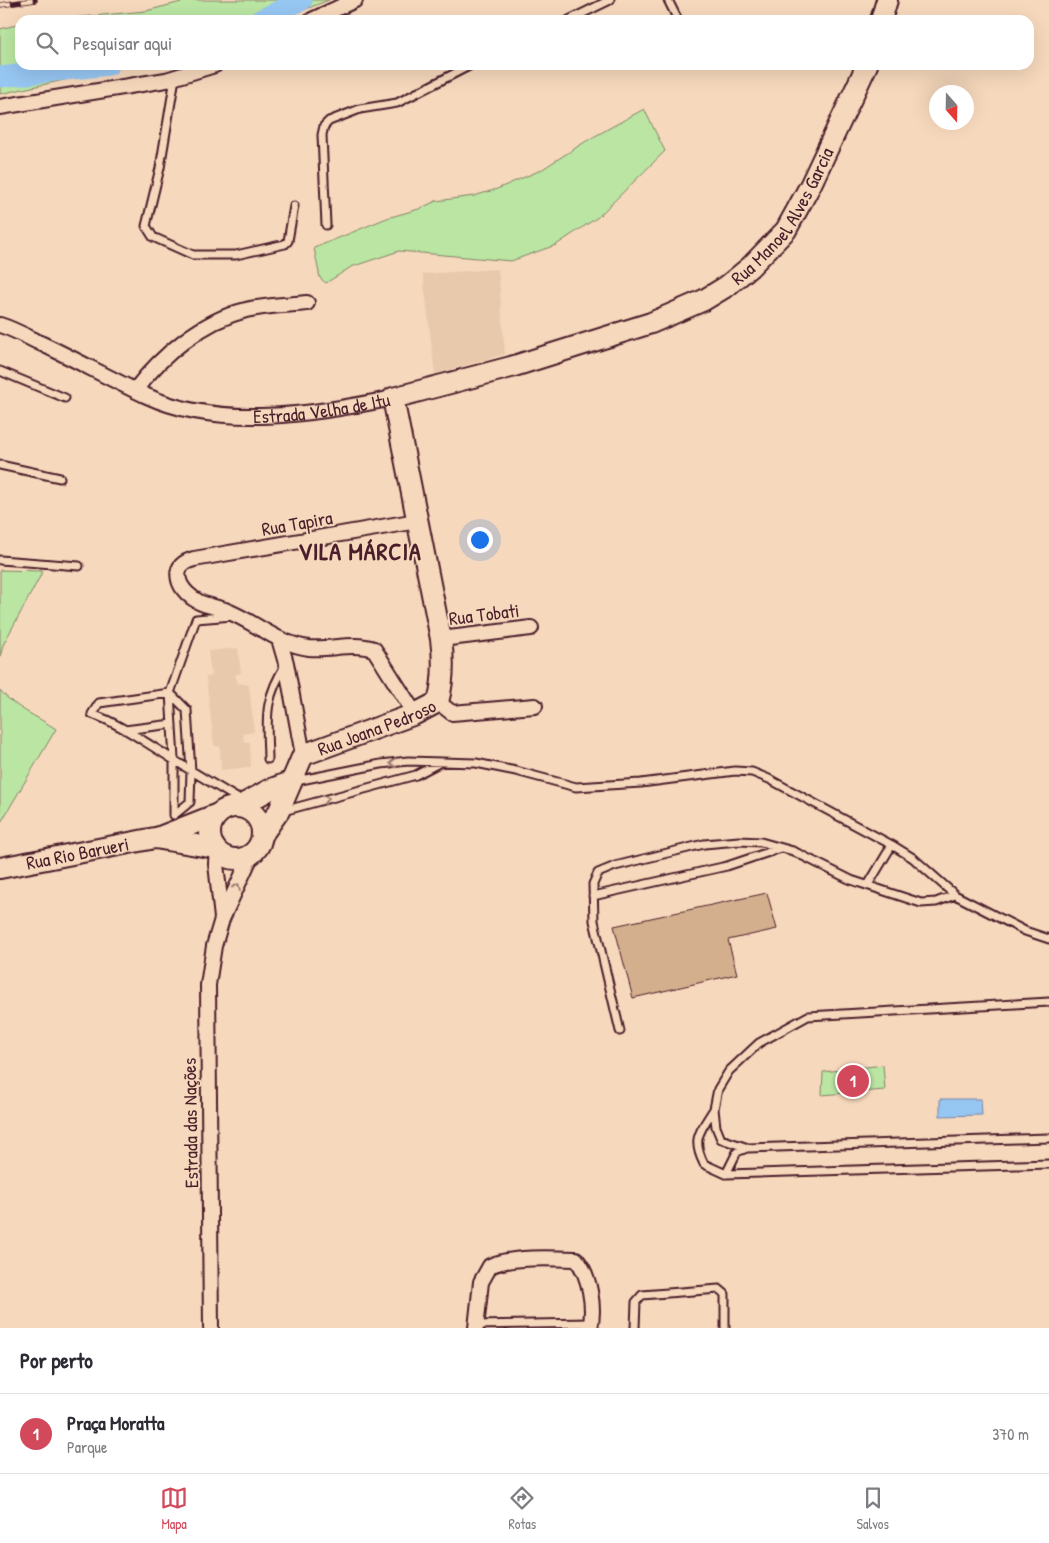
<!DOCTYPE html>
<html lang="pt">
<head>
<meta charset="utf-8">
<style>
	:root { --surface:#fff; --page:#f7f7f7; --text:#2b2b33; --muted:#7c7c81; --line:#e1e1e2; --accent:#d1495b }
	body { margin:0; font-family:"Patrick Hand",sans-serif; background:var(--page); color:var(--text) }
	.compass { position:absolute; left:929px; top:85px; width:45px; height:45px; border-radius:50%; background:var(--surface); box-shadow:0 5px 20px #0002; rotate:160deg }
	.you { position:absolute; left:479px; top:539px; width:18px; height:18px; margin:-12px; border:4px solid #fff; border-radius:50%; background:#1a73e8; box-shadow:0 0 0 8px #1a73e833 }
	.badge { display:grid; place-items:center; width:32px; height:32px; border-radius:50%; background:var(--accent); color:#fff; font-size:16px; font-weight:700 }
	.pin { position:absolute; translate:-50% -50%; border:2px solid #fff; box-shadow:0 1px 5px #0006 }
	.list { margin:0; padding:0; list-style:none }
	h2 { display:flex; justify-content:space-between; align-items:center; height:65px; margin:0; padding:0 20px; font-size:21px }
	h2 small { font-size:16px; font-weight:400; color:var(--muted) }
	.list li { display:grid; grid-template-columns:32px 1fr auto; gap:15px; align-items:center; box-sizing:border-box; height:80px; padding:0 20px; border-top:1px solid var(--line) }
	.list b { display:block; font-size:19px; white-space:nowrap }
	.list p { margin:0; font-size:16px; white-space:nowrap; color:var(--muted) }
	.list em { font-size:16px; font-style:normal; color:var(--muted) }
	.icon { flex:none; width:28px; height:28px; fill:none; stroke:currentColor; stroke-width:2; stroke-linecap:round; stroke-linejoin:round }
	.map { position:relative; flex:none; width:1049px; height:1328px; overflow:hidden }
	.search { position:absolute; background:var(--surface); box-shadow:0 5px 20px #0002; left:15px; right:15px; top:15px; height:55px; display:flex; align-items:center; gap:12px; box-sizing:border-box; padding:0 18px; border-radius:15px; color:var(--muted); font-size:19px }
	.sheet { height:145px; background:var(--surface) }
	nav { display:flex; justify-content:space-around; align-items:center; box-sizing:border-box; height:70px; border-top:1px solid var(--line); background:var(--surface); font-size:14px; color:var(--muted) }
	nav a { display:grid; justify-items:center; gap:2px }
	nav .on { color:var(--accent) }
	.map>svg:first-child { display:block }
</style>
</head>
<body>
<div class="map">
<svg width="1049" height="1328" viewBox="0 0 1049 1328">
	<rect width="100%" height="100%" fill="#f6d8bc"/>
	<filter id="ink" filterUnits="userSpaceOnUse"><feTurbulence type="fractalNoise" baseFrequency=".02" numOctaves="2"/><feDisplacementMap in="SourceGraphic" scale="10" xChannelSelector="R" yChannelSelector="G"/><feConvolveMatrix kernelMatrix="1 2 1 2 8 2 1 2 1" color-interpolation-filters="sRGB"/></filter>
	<g filter="url(#ink)">
		<!-- built -->
		<path fill="#e9c9ab" d="M498,269L505,354L435,374L423,274Z
			M238,648L241,673L235,675L238,683L249,685L254,732L243,734L244,742H250L251,767L221,770L220,746H214L206,677H211L208,651Z"/>
		<!-- green -->
		<path fill="#bae5a2" stroke="#828266" d="M189,0H329L278,20H48L146,11Z
			M20,24V65H133L0,94V29Z
			M644,109L665,151L598,217L556,245L511,261L399,251L351,267L326,283L320,278L314,248L387,218L419,209L436,201L474,196L497,189L541,170L588,140Z
			M0,570L43,571L3,645L0,658Z
			M0,690C14,708 37,716 56,729L0,824Z
			M883,1065L885,1090L822,1095L823,1072Z"/>
		<!-- water -->
		<path fill="#96c6f2" stroke="#7883a2" d="M940,1099H981L982,1115L940,1116Z"/>
		<g fill="none" stroke-linecap="round" stroke-linejoin="round">
			<!-- river -->
			<path stroke="#96c6f2" stroke-width="21" d="M260,20L302,0
				M0,77L109,65"/>
		</g>
		<!-- building -->
		<path fill="#d4af8d" stroke="#4a1f2b" d="M767,893L777,929L728,940L737,974L633,998L614,926Z"/>
		<g fill="none" stroke-linecap="round" stroke-linejoin="round">
			<!-- lane casing -->
			<g stroke="#4a1f2b" stroke-width="11">
				<path id="lane" d="M668,0L678,20
					M569,20L610,0
					M175,78L160,168L146,226L153,237L193,255H236L285,244L288,241L294,206
					M326,225L322,135L324,126L329,121L360,109L397,103L471,65
					M0,371L65,398
					M0,465L60,478
					M0,560L79,566
					M125,730L172,724
					M268,759C267,718 263,701 286,664
					M296,781L381,764L408,761L476,763L516,771L576,787L641,783L735,771L752,772L769,779L892,845L913,858L955,895L1025,931L1049,939
					M283,811L416,775L439,763
					M174,815L190,802L191,771L187,710L170,693L99,703L92,714C118,723 140,739 163,753C189,770 215,785 242,801
					M174,815V759L170,693L196,619L233,616
					M868,885L892,845
					M593,896L727,866L781,848
					M1049,1002L808,1016L759,1043L729,1071L718,1089L714,1109L716,1127L721,1139L748,1148L1049,1138
					M620,1031L594,921L593,884L598,873L615,866L704,844L739,841L761,842L793,851L851,880L921,903L936,902L955,895
					M714,1109C700,1131 691,1139 704,1164L726,1174L1049,1164
					M726,1174L737,1152L747,1148
					M476,1325L591,1323
					M635,1328L636,1302L642,1295L719,1289L725,1294V1328"/>
			</g>
			<!-- street casing -->
			<g stroke="#4a1f2b" stroke-width="18">
				<g id="street">
					<path d="M312,20L355,0"/>
					<path d="M0,107L166,80L215,65"/>
					<path id="s1" d="M0,325C13,329 26,336 38,342C75,359 110,379 147,396C220,430 317,414 393,398"/>
					<path d="M135,390C162,355 202,321 246,310C266,305 287,305 307,303"/>
					<path d="M279,639L286,663L303,755"/>
					<path d="M441,639L531,628"/>
					<path d="M438,702L452,713L535,706"/>
					<path d="M415,714L374,649C353,642 330,650 309,648C277,644 254,621 225,610C217,607 207,606 199,602C191,598 181,589 179,580C176,567 183,562 194,559L417,521"/>
					<path d="M217,851L216,864L222,918"/>
					<path d="M211,1328L208,985L214,946L222,919L251,856"/>
					<path d="M476,1328L481,1282L490,1266C511,1256 553,1258 576,1259C590,1275 595,1308 590,1328"/>
				</g>
			</g>
			<!-- secondary casing -->
			<g stroke="#4a1f2b" stroke-width="24">
				<g id="secondary">
					<path d="M881,20L887,0"/>
					<path d="M238,807L269,790L290,782"/>
					<circle cx="236" cy="833" r="26"/>
					<path id="s2" d="M262,835L279,811L303,755L415,714L438,702C444,680 444,661 441,639L393,398L511,367L651,323L704,300L727,286L750,267L786,230L810,186L867,65"/>
					<path d="M157,838L218,814"/>
					<path id="s3" d="M0,868L155,838L215,848"/>
				</g>
			</g>
			<!-- lane -->
			<use href="#lane" stroke="#f6d8bc" stroke-width="7"/>
			<!-- street -->
			<use href="#street" stroke="#f6d8bc" stroke-width="14"/>
			<!-- secondary -->
			<use href="#secondary" stroke="#f6d8bc" stroke-width="20"/>
			<!-- rail casing -->
			<g stroke="#4a1f2b" stroke-width="5.5">
				<path id="rail" d="M0,5L35,0"/>
			</g>
			<!-- rail -->
			<use href="#rail" stroke="#f6d8bc" stroke-width="4" stroke-dasharray="11" stroke-linecap="butt"/>
		</g>
		<!-- one-way arrows -->
		<defs><path id="oneway-chevron" d="M-2-3.5L2.5 0L-2 3.5" fill="none" stroke-width="1.6" stroke-linecap="round" stroke-linejoin="round" transform="scale(1.25)"/></defs>
		<g stroke="#a07c74">
			<use href="#oneway-chevron" transform="translate(393 763) rotate(175)"/>
			<use href="#oneway-chevron" transform="translate(326 799) rotate(-15)"/>
			<use href="#oneway-chevron" transform="translate(237 887) rotate(-65)"/>
		</g>
	</g>
	<g text-anchor="middle" dominant-baseline="central" stroke-width="4" stroke-linejoin="round" paint-order="stroke">
		<!-- street labels -->
		<g font-size="19" fill="#4a1f2b" stroke="#f6d8bc">
			<text stroke="none"><textPath href="#s2" startOffset="989">Rua Manoel Alves Garcia</textPath></text>
			<text stroke="none"><textPath href="#s1" startOffset="341">Estrada Velha de Itu</textPath></text>
			<text transform="translate(297 523) rotate(-10)">Rua Tapira</text>
			<text transform="translate(484 614) rotate(-7)">Rua Tobati</text>
			<text stroke="none"><textPath href="#s2" startOffset="169">Rua Joana Pedroso</textPath></text>
			<text stroke="none"><textPath href="#s3" startOffset="79">Rua Rio Barueri</textPath></text>
			<text transform="translate(190 1123) rotate(-91)">Estrada das Nações</text>
		</g>
		<!-- district labels -->
		<g font-size="24" font-weight="bold" letter-spacing="1" fill="#4a1f2b" stroke="#f6d8bc">
			<text x="360" y="551">VILA MÁRCIA</text>
		</g>
	</g>
</svg>
<svg class="compass" viewBox="-18 -18 36 36"><path d="M0-13l5 13h-10z" fill="#e53935"/><path d="M0 13l5-13h-10z" fill="#7c7c81"/></svg>
<div class="you"></div>
<div class="pin badge" style="left:853px;top:1081px">1</div>
<div class="search"><svg class="icon" aria-label="search" viewBox="0 0 24 24"><circle cx="10" cy="10" r="6"/><path d="M15 15l6 6"/></svg>Pesquisar aqui</div>
</div>
<section class="sheet">
<h2>Por perto<small></small></h2>
<ul class="list">
<li><span class="badge">1</span><div><b>Praça Moratta</b><p>Parque</p></div><em>370 m</em></li>
</ul>
</section>
<nav>
<a class="on"><svg class="icon" aria-label="map" viewBox="0 0 24 24"><path d="M3 6l6-2 6 2 6-2v14l-6 2-6-2-6 2zM9 4v14M15 6v14"/></svg>Mapa</a>
<a><svg class="icon" aria-label="directions" viewBox="0 0 24 24"><path d="M12 3l9 9-9 9-9-9zM9 14v-3h6M13 9l2 2-2 2"/></svg>Rotas</a>
<a><svg class="icon" aria-label="saved" viewBox="0 0 24 24"><path d="M7 4h10v16l-5-4-5 4z"/></svg>Salvos</a>
</nav>
</body>
</html>
